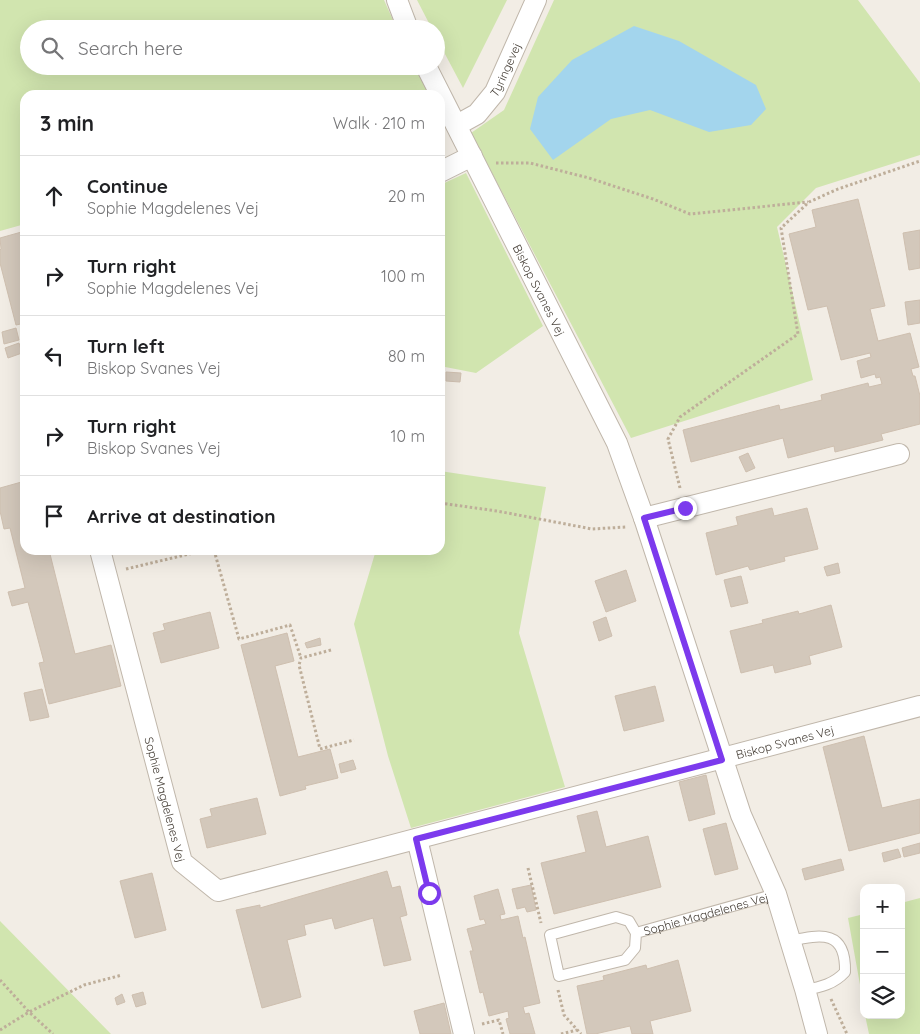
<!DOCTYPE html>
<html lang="en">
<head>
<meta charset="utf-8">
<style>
	:root { --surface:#fff; --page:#f2f2f2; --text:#202124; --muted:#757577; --line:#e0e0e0 }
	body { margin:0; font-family:Quicksand,sans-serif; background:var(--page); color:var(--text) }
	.controls { position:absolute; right:15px; bottom:15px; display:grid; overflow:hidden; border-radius:10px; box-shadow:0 5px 20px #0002 }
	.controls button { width:45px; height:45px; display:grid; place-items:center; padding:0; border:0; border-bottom:1px solid var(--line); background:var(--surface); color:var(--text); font:25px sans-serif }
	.stop { position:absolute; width:15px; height:15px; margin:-11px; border:4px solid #7c3aed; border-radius:50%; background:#fff }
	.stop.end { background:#7c3aed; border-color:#fff; box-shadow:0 1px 5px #0008 }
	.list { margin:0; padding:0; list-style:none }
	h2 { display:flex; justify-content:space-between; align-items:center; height:65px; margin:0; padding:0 20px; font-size:21px }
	h2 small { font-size:16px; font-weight:400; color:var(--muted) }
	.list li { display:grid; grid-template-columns:32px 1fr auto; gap:15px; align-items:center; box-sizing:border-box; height:80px; padding:0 20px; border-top:1px solid var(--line) }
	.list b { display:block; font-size:19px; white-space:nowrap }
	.list p { margin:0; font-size:16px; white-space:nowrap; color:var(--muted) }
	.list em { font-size:16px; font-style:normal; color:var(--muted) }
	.icon { flex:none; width:28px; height:28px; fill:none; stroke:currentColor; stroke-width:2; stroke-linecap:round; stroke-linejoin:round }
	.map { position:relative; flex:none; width:920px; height:1034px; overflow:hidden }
	.search { position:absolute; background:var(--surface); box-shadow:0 5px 20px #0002; left:20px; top:20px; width:425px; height:55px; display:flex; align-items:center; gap:12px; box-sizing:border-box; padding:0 18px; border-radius:28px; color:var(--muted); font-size:19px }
	.panel { position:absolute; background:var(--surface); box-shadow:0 5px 20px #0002; left:20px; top:90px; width:425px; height:465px; border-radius:15px }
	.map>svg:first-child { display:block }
</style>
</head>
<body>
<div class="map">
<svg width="920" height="1034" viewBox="0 0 920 1034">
	<rect width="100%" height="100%" fill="#f2ede5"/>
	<!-- green -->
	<path fill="#d1e5af" d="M0,0H384L397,29H29V66H415L429,95H25V224L0,231Z
		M417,0H507L463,88L436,37V29H432Z
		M554,0H858L920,83V155L816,188L777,227L813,380L631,438L471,133L504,110Z
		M466,173L543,326L476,373L440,366V185Z
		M440,471L546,487L519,633L565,787L411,828L388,756L354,624L376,550H440Z
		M920,898V1034H869L865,1015H901V903Z
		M864,914V1007L848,918Z
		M0,921L111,1034H0Z"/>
	<!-- water -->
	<path fill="#a3d5ed" d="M634,26L679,41L756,85L766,109L751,125L709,132L650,110L611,119L553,160L530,129L538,97L572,60Z"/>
	<!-- building -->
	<path fill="#d3c8bb" stroke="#cebfaf" d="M858,199L885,306L870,309L878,341L910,333L919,367L911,369L913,376H915L920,396V424L881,434L883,440L835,452L834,446L788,458L783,438L691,462L683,430L779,405L780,410L822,400L821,395L868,383L869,387L882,384L880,377L876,378L875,374L861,378L857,361L871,357L870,353L841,360L827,306L808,310L789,234L816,227L812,210Z
		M920,230V268L909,270L903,233Z
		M25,231V323L16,325L0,263V250L1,249L0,238Z
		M920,300V323L908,325L905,302Z
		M16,328L19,340L4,344L2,332Z
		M19,343L22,353L8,358L5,348Z
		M446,372L461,373L460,382L446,381Z
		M748,453L755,468L746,472L739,457Z
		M25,481V550H49L75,654L111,645L121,686L49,704L39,663L44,662L28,602L12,606L8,592L25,588L10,528L4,529L0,511V488Z
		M772,508L774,516L807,508L818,549L784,557L785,561L750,570L748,566L716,575L706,533L738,525L736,517Z
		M838,563L840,573L827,576L824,567Z
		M626,570L636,601L606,612L595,581Z
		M741,576L748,603L731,607L724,580Z
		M831,605L842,647L809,656L811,664L775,673L773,665L741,673L730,631L763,623L762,620L798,611L799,614Z
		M210,612L219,648L161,663L153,633L165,630L163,624Z
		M606,617L612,636L599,641L593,622Z
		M287,633L294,661L275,666L298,757L330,749L338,778L305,786L306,789L280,796L241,645Z
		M320,638L321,645L307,648L305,643Z
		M655,686L664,721L624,731L615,696Z
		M42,689L49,717L30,721L24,693Z
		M864,736L882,808L920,799V833L849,851L823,747Z
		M353,760L356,769L341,773L339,764Z
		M706,775L715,814L689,821L679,782Z
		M257,798L266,834L207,848L200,819L212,816L210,809Z
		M597,811L606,847L648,836L661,887L554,914L541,863L586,852L577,816Z
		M726,823L738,869L715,875L703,829Z
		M920,843V853L904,857L902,848Z
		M898,849L901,857L884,862L882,853Z
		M841,859L844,870L805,880L802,869Z
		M387,871L392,888L400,886L407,915L400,917L411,960L384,966L373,918L335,929L332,918L304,925L306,935L287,940L301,997L262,1008L236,910L260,905V908Z
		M152,873L166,930L135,938L120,881Z
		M531,885L536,910L527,912L525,907L517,909L512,889Z
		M498,889L505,914L500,915L501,920L518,916L523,938L525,937L540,1003L523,1007L525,1014L529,1013L535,1034H510L506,1019L509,1018L508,1011L489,1016L483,992L480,993L470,951H473L467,929L486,924L484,919L480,920L474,896Z
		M678,960L691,1011L650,1021L653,1034H632L630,1026L595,1034H587L577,986L604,980L603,976L646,965L647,969Z
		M143,992L146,1004L136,1007L132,995Z
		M122,994L125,1002L117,1005L115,998Z
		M444,1003L451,1034H420L414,1011Z"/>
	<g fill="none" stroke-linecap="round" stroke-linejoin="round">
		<!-- service casing -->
		<g stroke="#c0b7ab" stroke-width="12">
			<g id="service">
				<path id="s1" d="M636,933L635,948L625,960L559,976L550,935L616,917L629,921L636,933L776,894"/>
				<path d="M790,941C822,934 846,930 845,972C834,984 821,987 805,990"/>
			</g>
		</g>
		<!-- minor casing -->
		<g stroke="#c0b7ab" stroke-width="22">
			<g id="minor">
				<path d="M397,0L408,29"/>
				<path id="s2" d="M426,66L617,443L644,518L741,815L776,894L805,989L817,1034"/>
				<path id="s3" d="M457,125L477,114L495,92L536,0"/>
				<path d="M440,172L472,156"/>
				<path d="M644,518L899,454"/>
				<path id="s4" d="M100,550L182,862L218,891L920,706"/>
				<path d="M417,839L464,1034"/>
			</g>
		</g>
		<!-- path -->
		<path stroke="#beae9a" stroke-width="3" stroke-dasharray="2.5 2.5" stroke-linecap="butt" d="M496,163H530L589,178L653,199L690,214L808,202
			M680,488L668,439L680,417L798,334L781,228L809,202L838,189L920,161
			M440,503L497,511L592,529L626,527
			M214,550L239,639L290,625L301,658
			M126,569L206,550
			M331,650L301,658L299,665L320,749L354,740
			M528,868L541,923
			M0,980L29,1012L53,1034
			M558,990L564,1015L581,1034
			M831,999L847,1034
			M482,1024L499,1020L503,1034
			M0,1030L29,1012L84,985L122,975
			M561,1034L577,1030"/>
		<!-- service -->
		<use href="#service" stroke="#fff" stroke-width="10"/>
		<!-- minor -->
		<use href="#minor" stroke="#fff" stroke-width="20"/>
	</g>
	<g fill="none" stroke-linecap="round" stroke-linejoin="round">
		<!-- route -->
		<path stroke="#7c3aed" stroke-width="6" d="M429,893L416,839L722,760L644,518L685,508"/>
	</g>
	<g text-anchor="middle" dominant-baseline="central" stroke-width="4" stroke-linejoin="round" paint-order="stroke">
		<!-- street labels -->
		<g font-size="12" fill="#443d35" stroke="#fff">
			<text stroke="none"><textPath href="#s3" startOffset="76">Tyringevej</textPath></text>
			<text stroke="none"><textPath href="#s2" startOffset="251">Biskop Svanes Vej</textPath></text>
			<text stroke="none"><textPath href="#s4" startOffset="955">Biskop Svanes Vej</textPath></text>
			<text stroke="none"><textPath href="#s4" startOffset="258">Sophie Magdelenes Vej</textPath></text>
			<text stroke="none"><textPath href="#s1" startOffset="309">Sophie Magdelenes Vej</textPath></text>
		</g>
	</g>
</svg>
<div class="controls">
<button>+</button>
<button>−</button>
<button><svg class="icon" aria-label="layers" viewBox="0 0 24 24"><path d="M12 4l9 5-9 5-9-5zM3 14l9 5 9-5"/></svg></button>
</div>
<div class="stop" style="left:429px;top:893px"></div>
<div class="stop end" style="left:685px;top:508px"></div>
<div class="search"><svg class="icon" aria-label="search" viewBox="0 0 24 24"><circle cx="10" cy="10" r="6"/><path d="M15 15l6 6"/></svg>Search here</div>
<section class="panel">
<h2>3 min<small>Walk · 210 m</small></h2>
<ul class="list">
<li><svg class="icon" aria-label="ahead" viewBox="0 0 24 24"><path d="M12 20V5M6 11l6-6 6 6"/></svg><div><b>Continue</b><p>Sophie Magdelenes Vej</p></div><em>20 m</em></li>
<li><svg class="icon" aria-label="right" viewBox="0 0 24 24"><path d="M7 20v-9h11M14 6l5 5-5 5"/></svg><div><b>Turn right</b><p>Sophie Magdelenes Vej</p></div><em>100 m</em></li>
<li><svg class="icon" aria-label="left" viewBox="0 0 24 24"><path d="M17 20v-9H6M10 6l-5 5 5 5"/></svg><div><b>Turn left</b><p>Biskop Svanes Vej</p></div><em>80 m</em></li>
<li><svg class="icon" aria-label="right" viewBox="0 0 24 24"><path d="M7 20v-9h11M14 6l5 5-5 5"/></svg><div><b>Turn right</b><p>Biskop Svanes Vej</p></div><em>10 m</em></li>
<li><svg class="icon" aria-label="arrive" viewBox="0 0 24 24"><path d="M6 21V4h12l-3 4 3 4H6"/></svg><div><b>Arrive at destination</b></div></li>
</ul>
</section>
</div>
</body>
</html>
